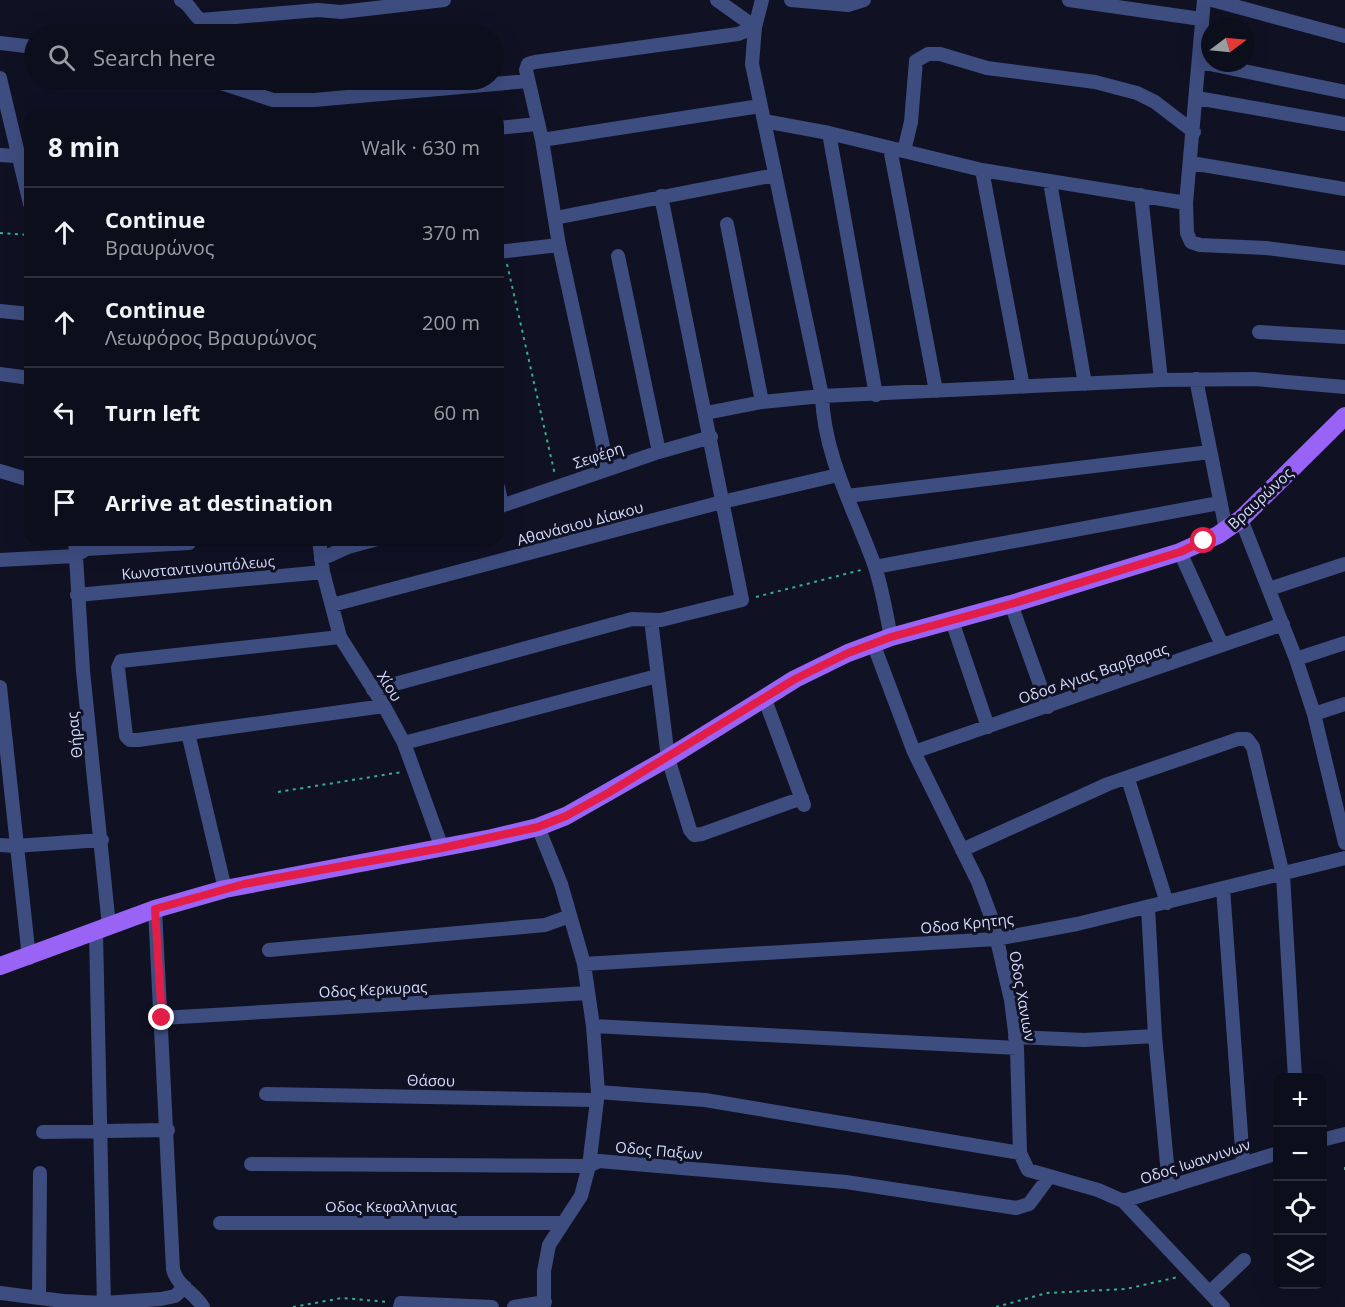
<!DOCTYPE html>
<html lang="en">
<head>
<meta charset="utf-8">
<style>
	:root { --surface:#0c0e1b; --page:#1a1c28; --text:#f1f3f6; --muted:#9a9ca3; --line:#2c2e3a }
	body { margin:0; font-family:"Open Sans",sans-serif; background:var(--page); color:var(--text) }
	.controls { position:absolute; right:18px; bottom:18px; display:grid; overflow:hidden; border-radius:12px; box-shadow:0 6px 24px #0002 }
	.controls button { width:54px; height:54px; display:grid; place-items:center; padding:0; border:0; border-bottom:2px solid var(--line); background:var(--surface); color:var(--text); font:30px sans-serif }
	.compass { position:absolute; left:1201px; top:18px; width:54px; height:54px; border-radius:50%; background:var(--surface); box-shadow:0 6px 24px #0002; rotate:74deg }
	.stop { position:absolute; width:18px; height:18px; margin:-14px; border:4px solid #e11d48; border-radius:50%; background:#fff }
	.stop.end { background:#e11d48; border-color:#fff; box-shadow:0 2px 6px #0008 }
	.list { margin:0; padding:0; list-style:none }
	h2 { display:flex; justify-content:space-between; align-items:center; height:78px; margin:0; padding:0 24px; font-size:26px }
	h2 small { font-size:20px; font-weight:400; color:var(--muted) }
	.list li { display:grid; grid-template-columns:39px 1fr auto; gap:18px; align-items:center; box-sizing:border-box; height:90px; padding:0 24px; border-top:2px solid var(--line) }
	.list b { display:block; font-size:22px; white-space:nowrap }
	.list p { margin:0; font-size:20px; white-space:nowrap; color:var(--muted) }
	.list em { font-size:20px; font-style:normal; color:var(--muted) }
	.icon { flex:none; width:33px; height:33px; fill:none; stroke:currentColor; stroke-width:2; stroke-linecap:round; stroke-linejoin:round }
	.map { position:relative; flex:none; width:1345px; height:1307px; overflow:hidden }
	.search { position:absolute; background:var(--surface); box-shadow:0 6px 24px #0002; left:24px; top:24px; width:480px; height:66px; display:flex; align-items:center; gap:15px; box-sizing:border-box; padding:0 21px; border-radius:33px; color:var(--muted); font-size:22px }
	.panel { position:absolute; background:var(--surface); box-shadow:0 6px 24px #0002; left:24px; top:108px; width:480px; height:438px; border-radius:18px }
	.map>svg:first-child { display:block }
</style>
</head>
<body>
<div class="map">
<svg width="1345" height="1307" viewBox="0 0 1345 1307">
	<rect width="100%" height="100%" fill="#101224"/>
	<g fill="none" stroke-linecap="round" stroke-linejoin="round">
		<!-- path -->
		<path stroke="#36b089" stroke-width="2" stroke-dasharray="3 4.5" stroke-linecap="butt" d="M0,233L30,235
			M507,264L555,475
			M756,597L861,570
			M278,792L402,772
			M1345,1167V1172
			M293,1307L342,1298L389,1302
			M996,1307L1047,1293L1126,1289L1178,1277"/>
		<!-- minor -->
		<path stroke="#3e4d80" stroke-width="14" d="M181,0C191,5 192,14 201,20L318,10L341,12L444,0
			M717,0L755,27
			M762,0L755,27L752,64L822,396C824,456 854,509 874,564C882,587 886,613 891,637
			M791,0L848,5L864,0
			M1069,0L1201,19
			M1204,0L1186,203L1187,233L1191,242L1200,245L1266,248L1345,258
			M1212,0L1345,36
			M0,43L34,47
			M1200,62L1345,92
			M0,78L30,204
			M212,80L273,100H314L528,81
			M1197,98L1345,124
			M764,121L829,133L982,170L1186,203
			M498,128L537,124
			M829,133L876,395
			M542,140L760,106
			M890,148L936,391
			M904,151L911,122L916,61L928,54H940L987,68L1095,82L1137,93L1155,102L1194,132
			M0,155L30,157
			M1191,163L1345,189
			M982,170L1023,387
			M1050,182L1085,384
			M1141,195L1161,380
			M555,218L775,175
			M727,224L762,402
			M498,252L559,245
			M618,256L659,452
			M0,311L30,314
			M1259,332L1345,337
			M0,374L30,378
			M1196,379L1226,530
			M706,413L762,402L822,396L1161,380L1254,379L1345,387
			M608,469L559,245L542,140L526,70L528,64L535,62L738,34L755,27
			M0,471L30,480
			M498,487L502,506
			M847,496L1210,452
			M498,507L659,452L711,437
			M1241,519L1296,659L1314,714L1345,843
			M75,540L83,671L109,926
			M319,540L323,572L340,637L384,706L404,743L442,848
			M1180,552L1222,645
			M321,559L348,547L374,540
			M0,560L75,556L86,549L189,543
			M875,567L1219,503
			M1269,589L1345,564
			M77,595L323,572
			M1011,604L1048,707
			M332,605L722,502L838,475
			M651,620L668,758L690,830L694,835L702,834L802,798
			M952,621L988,727
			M340,637L121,661L118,668L126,736L130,740H138L384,706
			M873,643L914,752L978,882L992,919L1011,1000L1017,1048L1020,1153L1028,1170L1098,1190L1123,1201L1223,1307
			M1296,659L1345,643
			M0,687L29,958
			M373,690L632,619L661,620L742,600L661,196
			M764,697L804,805
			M1314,714L1345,704
			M188,733L225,889
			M404,743L657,676
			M914,752L1283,624
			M1128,779L1167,903
			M538,827L561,884L584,964L593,1026L598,1092L589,1166L581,1196L549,1245L544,1271V1307
			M0,845L15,846L102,840
			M962,850L1108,784L1238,739H1247L1253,747L1283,875L1295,1078
			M1223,888L1243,1162
			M1148,907L1155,1036L1169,1185
			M155,909L173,1269C177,1286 194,1292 203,1307
			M96,932L104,1307
			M269,950L545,925L570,916
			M584,964L996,939L1077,924L1345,858
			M162,1018L587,993
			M593,1026L1017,1048
			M1015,1037L1084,1040L1155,1036
			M598,1092L705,1100L1020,1153
			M266,1094L596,1100
			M43,1132L168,1130
			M1322,1140L1345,1134
			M251,1164L589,1166L599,1161L846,1182L1016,1208L1029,1204L1049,1177
			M1123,1201L1278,1153
			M220,1223H562
			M1210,1292L1244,1260
			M0,1293L63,1301L104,1303L161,1299L175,1296L185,1287
			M39,1298L40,1173
			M400,1307L401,1303L492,1307
			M514,1307L545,1302"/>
		<!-- major -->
		<path stroke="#9963f6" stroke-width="18" d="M0,966L155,909L225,889L492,838L538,827L566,816L668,758L795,679L848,653L891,637L1011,604L1180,552L1218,535L1241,519L1345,416"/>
	</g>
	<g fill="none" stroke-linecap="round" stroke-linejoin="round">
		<!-- route -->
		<path stroke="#e11d48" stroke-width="8" d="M162,1018L155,909L244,884L442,848L538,827L566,816L608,793L795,679L848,653L891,637L1011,604L1180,552L1204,541"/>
	</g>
	<g text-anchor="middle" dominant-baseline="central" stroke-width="6" stroke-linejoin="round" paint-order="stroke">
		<!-- street labels -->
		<g font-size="15" fill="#d6dbfd" stroke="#101224">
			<text transform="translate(598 455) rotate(-19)">Σεφέρη</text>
			<text transform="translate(1260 498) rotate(-43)">Βραυρώνος</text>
			<text transform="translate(580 523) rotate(-15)">Αθανάσιου Δίακου</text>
			<text transform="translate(198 567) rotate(-5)">Κωνσταντινουπόλεως</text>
			<text transform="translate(1093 673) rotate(-19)">Οδοσ Αγιας Βαρβαρας</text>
			<text transform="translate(390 686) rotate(58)">Χίου</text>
			<text transform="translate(74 735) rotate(-96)">Θήρας</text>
			<text transform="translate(967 923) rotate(-6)">Οδοσ Κρητης</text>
			<text transform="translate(373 989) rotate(-3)">Οδος Κερκυρας</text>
			<text transform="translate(1023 996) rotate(80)">Οδος Χανιων</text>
			<text transform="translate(431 1080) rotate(1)">Θάσου</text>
			<text transform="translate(659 1150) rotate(5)">Οδος Παξων</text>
			<text transform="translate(1195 1161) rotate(-18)">Οδος Ιωαννινων</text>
			<text x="391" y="1206">Οδος Κεφαλληνιας</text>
		</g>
	</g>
</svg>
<div class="controls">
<button>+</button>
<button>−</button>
<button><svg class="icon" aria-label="locate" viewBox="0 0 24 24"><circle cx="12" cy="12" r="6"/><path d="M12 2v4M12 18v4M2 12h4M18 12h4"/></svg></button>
<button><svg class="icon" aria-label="layers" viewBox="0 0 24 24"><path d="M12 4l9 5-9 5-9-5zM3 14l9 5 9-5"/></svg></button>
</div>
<svg class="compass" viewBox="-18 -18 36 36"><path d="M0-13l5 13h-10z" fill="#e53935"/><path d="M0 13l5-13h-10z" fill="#9a9ca3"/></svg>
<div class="stop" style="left:1204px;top:541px"></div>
<div class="stop end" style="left:162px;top:1018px"></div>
<div class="search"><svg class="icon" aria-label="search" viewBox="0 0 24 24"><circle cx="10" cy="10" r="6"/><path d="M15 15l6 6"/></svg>Search here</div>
<section class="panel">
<h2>8 min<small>Walk · 630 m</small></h2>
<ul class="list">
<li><svg class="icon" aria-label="ahead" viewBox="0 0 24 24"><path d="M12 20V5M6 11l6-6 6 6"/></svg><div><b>Continue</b><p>Βραυρώνος</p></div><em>370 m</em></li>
<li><svg class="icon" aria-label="ahead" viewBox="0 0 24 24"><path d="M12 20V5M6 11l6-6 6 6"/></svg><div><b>Continue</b><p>Λεωφόρος Βραυρώνος</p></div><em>200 m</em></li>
<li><svg class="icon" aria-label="left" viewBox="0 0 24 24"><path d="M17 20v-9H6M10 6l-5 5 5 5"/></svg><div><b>Turn left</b></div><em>60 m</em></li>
<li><svg class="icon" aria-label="arrive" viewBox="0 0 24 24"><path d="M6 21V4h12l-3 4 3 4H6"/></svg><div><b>Arrive at destination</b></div></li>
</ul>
</section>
</div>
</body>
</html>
